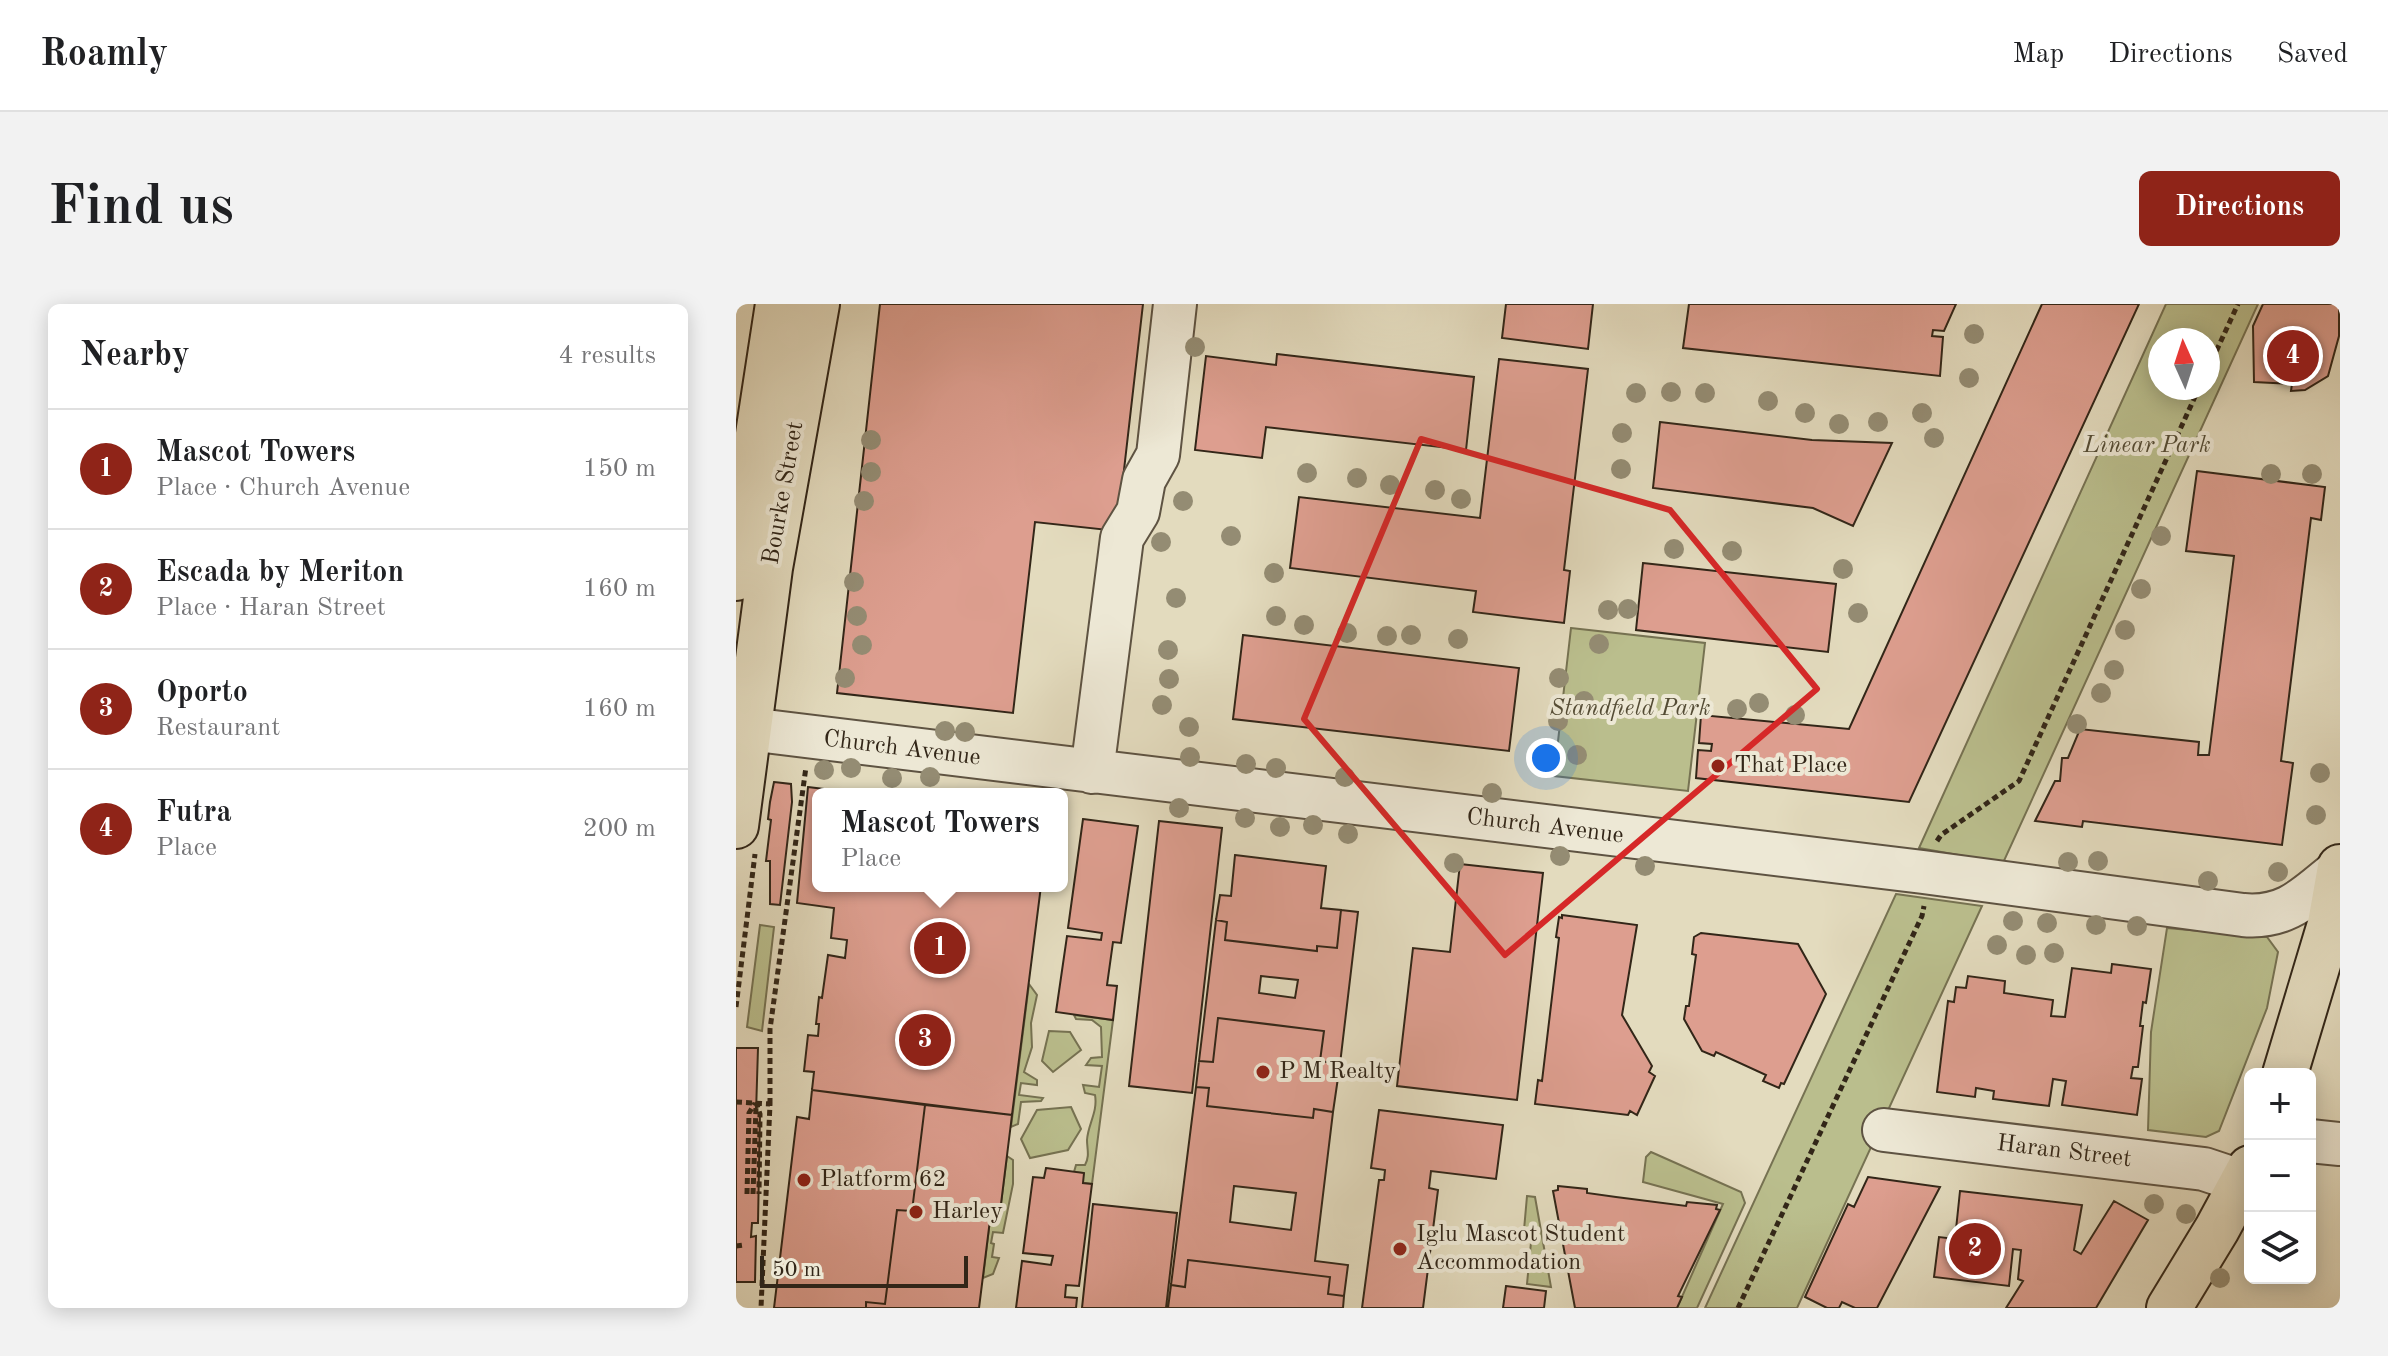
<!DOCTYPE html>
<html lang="en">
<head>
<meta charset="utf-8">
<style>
	:root { --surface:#fff; --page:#f2f2f2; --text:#202124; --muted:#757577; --line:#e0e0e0; --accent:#8f2418 }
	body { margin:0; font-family:"Old Standard TT",serif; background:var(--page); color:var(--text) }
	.controls { position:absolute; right:24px; bottom:24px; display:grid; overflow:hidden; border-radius:12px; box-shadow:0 4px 20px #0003 }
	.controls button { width:72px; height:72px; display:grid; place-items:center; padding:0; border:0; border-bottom:2px solid var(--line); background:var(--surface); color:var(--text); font:40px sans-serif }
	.compass { position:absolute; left:1412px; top:24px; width:72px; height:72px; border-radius:50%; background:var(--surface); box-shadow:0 4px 20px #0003; rotate:357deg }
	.scale { position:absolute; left:24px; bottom:20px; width:208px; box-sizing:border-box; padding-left:8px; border:4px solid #322618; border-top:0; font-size:22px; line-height:28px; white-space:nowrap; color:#322618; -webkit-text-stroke:6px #ede8d5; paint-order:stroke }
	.you { position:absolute; left:810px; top:454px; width:28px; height:28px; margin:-20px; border:6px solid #fff; border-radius:50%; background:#1a73e8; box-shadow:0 0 0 12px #1a73e833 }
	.badge { display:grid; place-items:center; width:52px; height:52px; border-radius:50%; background:var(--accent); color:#fff; font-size:26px; font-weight:700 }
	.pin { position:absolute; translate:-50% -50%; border:4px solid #fff; box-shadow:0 2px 8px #0006 }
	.popup { position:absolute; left:76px; top:484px; width:256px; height:104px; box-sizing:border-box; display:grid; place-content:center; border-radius:12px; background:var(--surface); filter:drop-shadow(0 2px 6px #0005); font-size:26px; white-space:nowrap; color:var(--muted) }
	.popup b { font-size:30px; color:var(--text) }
	.popup::after { content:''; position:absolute; left:50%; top:100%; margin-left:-16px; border:16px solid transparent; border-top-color:var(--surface) }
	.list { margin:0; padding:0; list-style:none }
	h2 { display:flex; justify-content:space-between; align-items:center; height:104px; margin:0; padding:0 32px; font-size:34px }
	h2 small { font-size:26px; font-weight:400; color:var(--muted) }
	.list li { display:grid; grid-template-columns:52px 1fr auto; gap:24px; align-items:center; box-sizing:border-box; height:120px; padding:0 32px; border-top:2px solid var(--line) }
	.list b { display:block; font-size:30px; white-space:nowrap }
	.list p { margin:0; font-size:26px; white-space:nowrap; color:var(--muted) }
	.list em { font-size:26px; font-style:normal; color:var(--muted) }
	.icon { flex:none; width:44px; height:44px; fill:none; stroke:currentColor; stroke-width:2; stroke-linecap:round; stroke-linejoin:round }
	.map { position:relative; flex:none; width:1604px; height:1004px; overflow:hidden; border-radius:12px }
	header { display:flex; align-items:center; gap:48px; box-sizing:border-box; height:112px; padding:0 40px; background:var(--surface); border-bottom:2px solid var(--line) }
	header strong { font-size:38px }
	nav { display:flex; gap:44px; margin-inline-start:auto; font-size:28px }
	.intro { display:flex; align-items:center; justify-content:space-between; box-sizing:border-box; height:192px; padding:0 48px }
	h1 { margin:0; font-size:56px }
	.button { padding:20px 36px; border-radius:12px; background:var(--accent); color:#fff; font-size:28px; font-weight:700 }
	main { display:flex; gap:48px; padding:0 48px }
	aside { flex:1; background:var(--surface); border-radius:12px; box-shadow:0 4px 20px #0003 }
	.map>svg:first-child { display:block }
</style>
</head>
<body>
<header>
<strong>Roamly</strong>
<nav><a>Map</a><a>Directions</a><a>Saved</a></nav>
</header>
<div class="intro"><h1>Find us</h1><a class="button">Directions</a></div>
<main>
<aside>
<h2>Nearby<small>4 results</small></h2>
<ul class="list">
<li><span class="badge">1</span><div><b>Mascot Towers</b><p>Place · Church Avenue</p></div><em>150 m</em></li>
<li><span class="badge">2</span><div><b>Escada by Meriton</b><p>Place · Haran Street</p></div><em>160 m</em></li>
<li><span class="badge">3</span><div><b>Oporto</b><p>Restaurant</p></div><em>160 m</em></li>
<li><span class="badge">4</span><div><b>Futra</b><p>Place</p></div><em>200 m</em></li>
</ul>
</aside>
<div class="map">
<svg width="1604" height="1004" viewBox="0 0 1604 1004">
	<rect width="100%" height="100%" fill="#e3dbbe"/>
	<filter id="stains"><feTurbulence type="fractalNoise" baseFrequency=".0025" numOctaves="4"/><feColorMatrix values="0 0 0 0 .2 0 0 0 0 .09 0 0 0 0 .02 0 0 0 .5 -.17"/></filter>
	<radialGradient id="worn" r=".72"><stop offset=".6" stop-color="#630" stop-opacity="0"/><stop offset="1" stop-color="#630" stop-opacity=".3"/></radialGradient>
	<!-- green -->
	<path fill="#babe8d" stroke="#767252" stroke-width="2" fill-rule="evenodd" d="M1430,0H1522L1267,559L1183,544ZM1424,36H1472V84H1424Z
		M835,324L969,339L952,487L818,472Z
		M1160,590L1246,602L1061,1004H969Z
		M24,621L38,623L26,727L11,723Z
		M1431,624L1531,633L1542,648L1531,704L1483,827L1470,833L1412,826L1415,728Z
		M293,680L301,691L295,719L296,743L288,768L301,776V781L285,779L283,791L307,794L305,797L285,798L282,820L275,823Z
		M338,711L377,716L356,880L347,879V869L338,868L340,861H349C354,852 351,845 351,836C352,820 362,808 359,791L349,789L347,781L363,783L366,762L350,761L355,754L366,753L365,723L356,716L340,715Z
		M313,727L334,728L345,746L317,768L306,757Z
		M335,803L345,825L332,846L294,854L285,835L301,806Z
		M915,848L1005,888L1009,899L961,1004H941L987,900L907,878L910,853Z
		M271,852L277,856V880L267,929L257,928L255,939L258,940L256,953L263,954L257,970L247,974L254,916H263Z
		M791,892L799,893L815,983L791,980L796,928L788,926Z"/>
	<!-- building -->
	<path fill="#dd9e8f" stroke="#322618" stroke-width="2" fill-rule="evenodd" d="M144,0H407L381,227L299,218L277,409L101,389Z
		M770,0H857L852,45L766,34Z
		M953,0H1220L1208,27L1197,26L1196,32L1207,33L1204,72L947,44Z
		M1306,0H1403L1173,498L960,474L962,446L975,447L976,440L963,439L965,411L1113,425Z
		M1527,0H1603V32L1592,72L1569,86L1555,87L1556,80L1518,78L1517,22Z
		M541,50L738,73L730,146L530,123L526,154L459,146L470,52L540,61Z
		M763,55L852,65L828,266L834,267L828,319L737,308L740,287L554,264L563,193L744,214Z
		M924,118L1076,136L1156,139L1117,222L1077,204L917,184Z
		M1461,167L1589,183L1585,216L1575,214L1545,457L1557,459L1546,541L1347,517L1346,523L1299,517L1319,477H1324L1326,454H1332L1344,425L1463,438L1462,451H1473L1498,252L1450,247Z
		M907,259L1100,280L1092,348L900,326Z
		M507,331L783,364L773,447L497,415Z
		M38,478L55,480L56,498L44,601L34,600V557H30L35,516L32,515L34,498Z
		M72,483L129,490H82V582H305L276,811L76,786L78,768L68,767L72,731L82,732L83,720H80L83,693L86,694L92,651L109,654L111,636L95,634L98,604L61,599Z
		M347,515L402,522L385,639L377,638L371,681L381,682L377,716L320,708L331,632L365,636L366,629L332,624Z
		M423,517L486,524L456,789L393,782Z
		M499,551L590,562L585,604L605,606L601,644L581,642V647L489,636L491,618L480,616L484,591L495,592Z
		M724,560L807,569L781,796L661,782L677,644L714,648Z
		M605,606L622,608L604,760L584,757L588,727L482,714L477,758L463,757L480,616L491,618L489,636L581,647V642L601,644ZM525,672L562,676L559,694L523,689Z
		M826,611L901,621L886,711L916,762L913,768L919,772L901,811L894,807L892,811L799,800L802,776L806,777L823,634L820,633L823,613L826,614Z
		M965,629L1062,640L1090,690L1048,780L1045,779L1043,784L1027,777L1030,771L980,748L978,752L966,747L948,715L950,702H953L960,651L956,650L958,633Z
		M1376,660L1415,665L1410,699L1407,698L1404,722H1407L1402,763H1397L1395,774L1406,775L1401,811L1326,801L1330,777L1317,775L1313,802L1257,795L1258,787L1240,784L1239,793L1201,788L1212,697L1218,698L1220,683L1230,684L1232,672L1269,677L1268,689L1317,696L1315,712L1329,713L1336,664L1375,669Z
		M482,714L588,727L584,757L604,760L597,808L578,805L577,814L471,802L473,784L460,783L463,757L477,758Z
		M0,744H22L20,809H24L22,919H16L15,933L20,932L19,978H0Z
		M460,783L473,784L471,802L577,814L578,805L597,808L579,957L612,961L608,992L592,990L594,973L452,956L449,983L435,981ZM498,882L560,889L555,926L494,918Z
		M76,786L189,801L176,907L161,906L149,1000L130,998V1004H38L61,813L73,815Z
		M189,801L276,811L263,916H254L243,1004H130V998L149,1000L161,906L176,907Z
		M643,806L767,821L760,875L695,867L693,884L702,886L687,1004H626L643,876H648L649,866L635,864Z
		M310,864L348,869L347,879L356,880L343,982L330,981L329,993L341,994L340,1004H280L286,957L315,961L317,952L287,949L297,873L308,874Z
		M1132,873L1204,883L1141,1004H1119L1106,998L1103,1004H1091L1069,993L1112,900L1118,903Z
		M822,882L851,885V889L880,893L950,902L951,898L981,901L980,905L984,906L942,992L946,993L941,1004H839L817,887L822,886Z
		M1224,887L1346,901L1338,946L1345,950L1378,897L1412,916L1360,1004H1270L1287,977L1282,975L1285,946L1277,945L1273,982L1198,973L1203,933L1219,935Z
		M357,900L441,909L430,1004H346Z
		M452,956L594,973L592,990L608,992L607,1004H432L435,981L449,983Z
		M770,982L810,987L808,1004H767Z"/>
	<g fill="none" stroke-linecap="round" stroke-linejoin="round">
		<!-- minor casing -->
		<g stroke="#5e5342" stroke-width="46">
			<path id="minor" d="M12,425L1187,568L1507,611C1552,615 1571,591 1604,565
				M356,468L386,234L402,208L408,176L422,151L439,0
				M1148,826L1468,865L1507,878
				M1574,837L1604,840"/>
		</g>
		<!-- major casing -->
		<g stroke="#322618" stroke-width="48">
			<path id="major" d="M0,274L42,0
				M0,522L34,264L81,0
				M1549,770L1594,620L1604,563
				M1433,1004L1481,925L1514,864"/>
		</g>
		<!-- path -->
		<path stroke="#322618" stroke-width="5" stroke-dasharray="6 4" stroke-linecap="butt" d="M1472,65L1502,0
			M1201,537L1205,531L1283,477L1463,84
			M0,703L19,550
			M0,798L34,800L25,1004
			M20,798L24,810L23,890
			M34,800V725L70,463
			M11,890L13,809L19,799
			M17,890L20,803
			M0,942L7,941
			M1002,1004L1186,612L1188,602"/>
		<!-- minor -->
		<use href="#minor" stroke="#ede8d5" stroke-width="42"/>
		<!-- major -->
		<use href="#major" stroke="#e3dbbe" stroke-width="44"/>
	</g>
	<!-- trees -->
	<g fill="#948c73">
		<circle cx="1238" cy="30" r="10"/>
		<circle cx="459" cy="43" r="10"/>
		<circle cx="1233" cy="74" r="10"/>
		<circle cx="935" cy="88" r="10"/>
		<circle cx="900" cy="89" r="10"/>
		<circle cx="969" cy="89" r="10"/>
		<circle cx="1032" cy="97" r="10"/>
		<circle cx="1069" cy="109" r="10"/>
		<circle cx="1186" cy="109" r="10"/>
		<circle cx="1142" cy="118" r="10"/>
		<circle cx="1103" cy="120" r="10"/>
		<circle cx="886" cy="129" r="10"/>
		<circle cx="1198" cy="134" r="10"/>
		<circle cx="135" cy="136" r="10"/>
		<circle cx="885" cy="165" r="10"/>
		<circle cx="135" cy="168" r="10"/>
		<circle cx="571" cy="169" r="10"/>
		<circle cx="1535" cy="170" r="10"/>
		<circle cx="1576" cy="170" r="10"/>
		<circle cx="621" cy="174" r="10"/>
		<circle cx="654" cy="181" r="10"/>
		<circle cx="699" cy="186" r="10"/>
		<circle cx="725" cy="195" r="10"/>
		<circle cx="128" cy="197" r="10"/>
		<circle cx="447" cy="197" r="10"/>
		<circle cx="495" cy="232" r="10"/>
		<circle cx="1425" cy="232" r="10"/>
		<circle cx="425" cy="238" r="10"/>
		<circle cx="938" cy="245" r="10"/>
		<circle cx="996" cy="247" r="10"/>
		<circle cx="1107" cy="265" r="10"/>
		<circle cx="538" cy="269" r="10"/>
		<circle cx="118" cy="278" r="10"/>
		<circle cx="1405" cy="285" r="10"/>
		<circle cx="440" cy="294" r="10"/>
		<circle cx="892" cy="305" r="10"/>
		<circle cx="872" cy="306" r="10"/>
		<circle cx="1122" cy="309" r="10"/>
		<circle cx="121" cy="312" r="10"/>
		<circle cx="540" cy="312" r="10"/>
		<circle cx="568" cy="321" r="10"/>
		<circle cx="1389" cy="326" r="10"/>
		<circle cx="611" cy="329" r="10"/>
		<circle cx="675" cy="331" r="10"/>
		<circle cx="651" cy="332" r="10"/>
		<circle cx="722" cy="335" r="10"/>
		<circle cx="863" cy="340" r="10"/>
		<circle cx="126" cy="341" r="10"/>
		<circle cx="432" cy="346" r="10"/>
		<circle cx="1378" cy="366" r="10"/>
		<circle cx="109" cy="374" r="10"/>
		<circle cx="823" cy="374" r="10"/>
		<circle cx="433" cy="375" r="10"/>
		<circle cx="1365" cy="389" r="10"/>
		<circle cx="848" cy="397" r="10"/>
		<circle cx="1023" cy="399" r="10"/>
		<circle cx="426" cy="401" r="10"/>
		<circle cx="1001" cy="405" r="10"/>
		<circle cx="1059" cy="411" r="10"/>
		<circle cx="822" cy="417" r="10"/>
		<circle cx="1341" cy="420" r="10"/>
		<circle cx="453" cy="423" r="10"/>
		<circle cx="209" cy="427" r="10"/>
		<circle cx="229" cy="428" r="10"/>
		<circle cx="841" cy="451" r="10"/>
		<circle cx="454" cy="453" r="10"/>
		<circle cx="510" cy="460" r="10"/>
		<circle cx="115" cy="464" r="10"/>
		<circle cx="540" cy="464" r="10"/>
		<circle cx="88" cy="466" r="10"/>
		<circle cx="1584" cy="469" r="10"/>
		<circle cx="194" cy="473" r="10"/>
		<circle cx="609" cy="473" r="10"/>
		<circle cx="156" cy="474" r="10"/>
		<circle cx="756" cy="489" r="10"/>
		<circle cx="443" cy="504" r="10"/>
		<circle cx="1580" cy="511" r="10"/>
		<circle cx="509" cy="514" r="10"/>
		<circle cx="577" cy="521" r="10"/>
		<circle cx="544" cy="523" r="10"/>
		<circle cx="612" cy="530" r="10"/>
		<circle cx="824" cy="552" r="10"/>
		<circle cx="1362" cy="557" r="10"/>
		<circle cx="1332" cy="558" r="10"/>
		<circle cx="718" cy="559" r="10"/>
		<circle cx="909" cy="562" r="10"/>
		<circle cx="1542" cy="568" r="10"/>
		<circle cx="1472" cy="577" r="10"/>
		<circle cx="1277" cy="617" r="10"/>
		<circle cx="1311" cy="619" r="10"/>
		<circle cx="1360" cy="621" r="10"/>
		<circle cx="1401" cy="622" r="10"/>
		<circle cx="1261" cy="641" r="10"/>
		<circle cx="1318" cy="649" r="10"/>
		<circle cx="1290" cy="651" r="10"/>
		<circle cx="1418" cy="900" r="10"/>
		<circle cx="1450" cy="910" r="10"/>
		<circle cx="1484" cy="974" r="10"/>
	</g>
	<!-- marked area -->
	<path fill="none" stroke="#d62828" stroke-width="6" stroke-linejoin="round" d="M685,135L934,206L1081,385L769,651L568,415Z"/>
	<!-- markers -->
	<g fill="#8f2418" stroke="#ede8d5" stroke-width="3">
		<circle cx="982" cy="462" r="8"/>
		<circle cx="527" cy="768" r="8"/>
		<circle cx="68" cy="876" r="8"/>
		<circle cx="180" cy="908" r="8"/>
		<circle cx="664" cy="945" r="8"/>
	</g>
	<g text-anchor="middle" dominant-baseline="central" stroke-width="8" stroke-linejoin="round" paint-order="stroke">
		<!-- park labels -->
		<g font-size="24" font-style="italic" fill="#544c35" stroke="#ede8d5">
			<text x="1411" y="142">Linear Park</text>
			<text x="894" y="405">Standfield Park</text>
		</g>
		<!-- street labels -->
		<g font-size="24" fill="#322618" stroke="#ede8d5">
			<text transform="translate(48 189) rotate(-80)">Bourke Street</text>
			<text transform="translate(166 445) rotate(7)">Church Avenue</text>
			<text transform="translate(809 523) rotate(7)">Church Avenue</text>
			<text transform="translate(1328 848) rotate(7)">Haran Street</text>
		</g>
		<!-- poi labels -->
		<g font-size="24" fill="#322618" stroke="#ede8d5" text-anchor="start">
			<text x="998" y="462">That Place</text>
			<text x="543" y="768">P M Realty</text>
			<text x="84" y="876">Platform 62</text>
			<text x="196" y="908">Harley</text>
			<text x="680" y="931">Iglu Mascot Student<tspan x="680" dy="28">Accommodation</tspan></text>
		</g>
	</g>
	<rect width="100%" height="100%" filter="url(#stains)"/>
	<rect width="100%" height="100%" fill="url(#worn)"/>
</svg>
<div class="controls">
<button>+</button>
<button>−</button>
<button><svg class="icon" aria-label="layers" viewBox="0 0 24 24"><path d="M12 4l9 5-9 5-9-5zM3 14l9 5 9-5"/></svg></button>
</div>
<svg class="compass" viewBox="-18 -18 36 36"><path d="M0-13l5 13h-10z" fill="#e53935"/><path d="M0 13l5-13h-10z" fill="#757577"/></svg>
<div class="scale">50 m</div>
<div class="you"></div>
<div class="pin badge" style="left:204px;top:644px">1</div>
<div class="popup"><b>Mascot Towers</b>Place</div>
<div class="pin badge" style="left:1239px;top:945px">2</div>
<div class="pin badge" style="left:189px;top:736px">3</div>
<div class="pin badge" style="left:1557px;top:52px">4</div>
</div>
</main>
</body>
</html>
